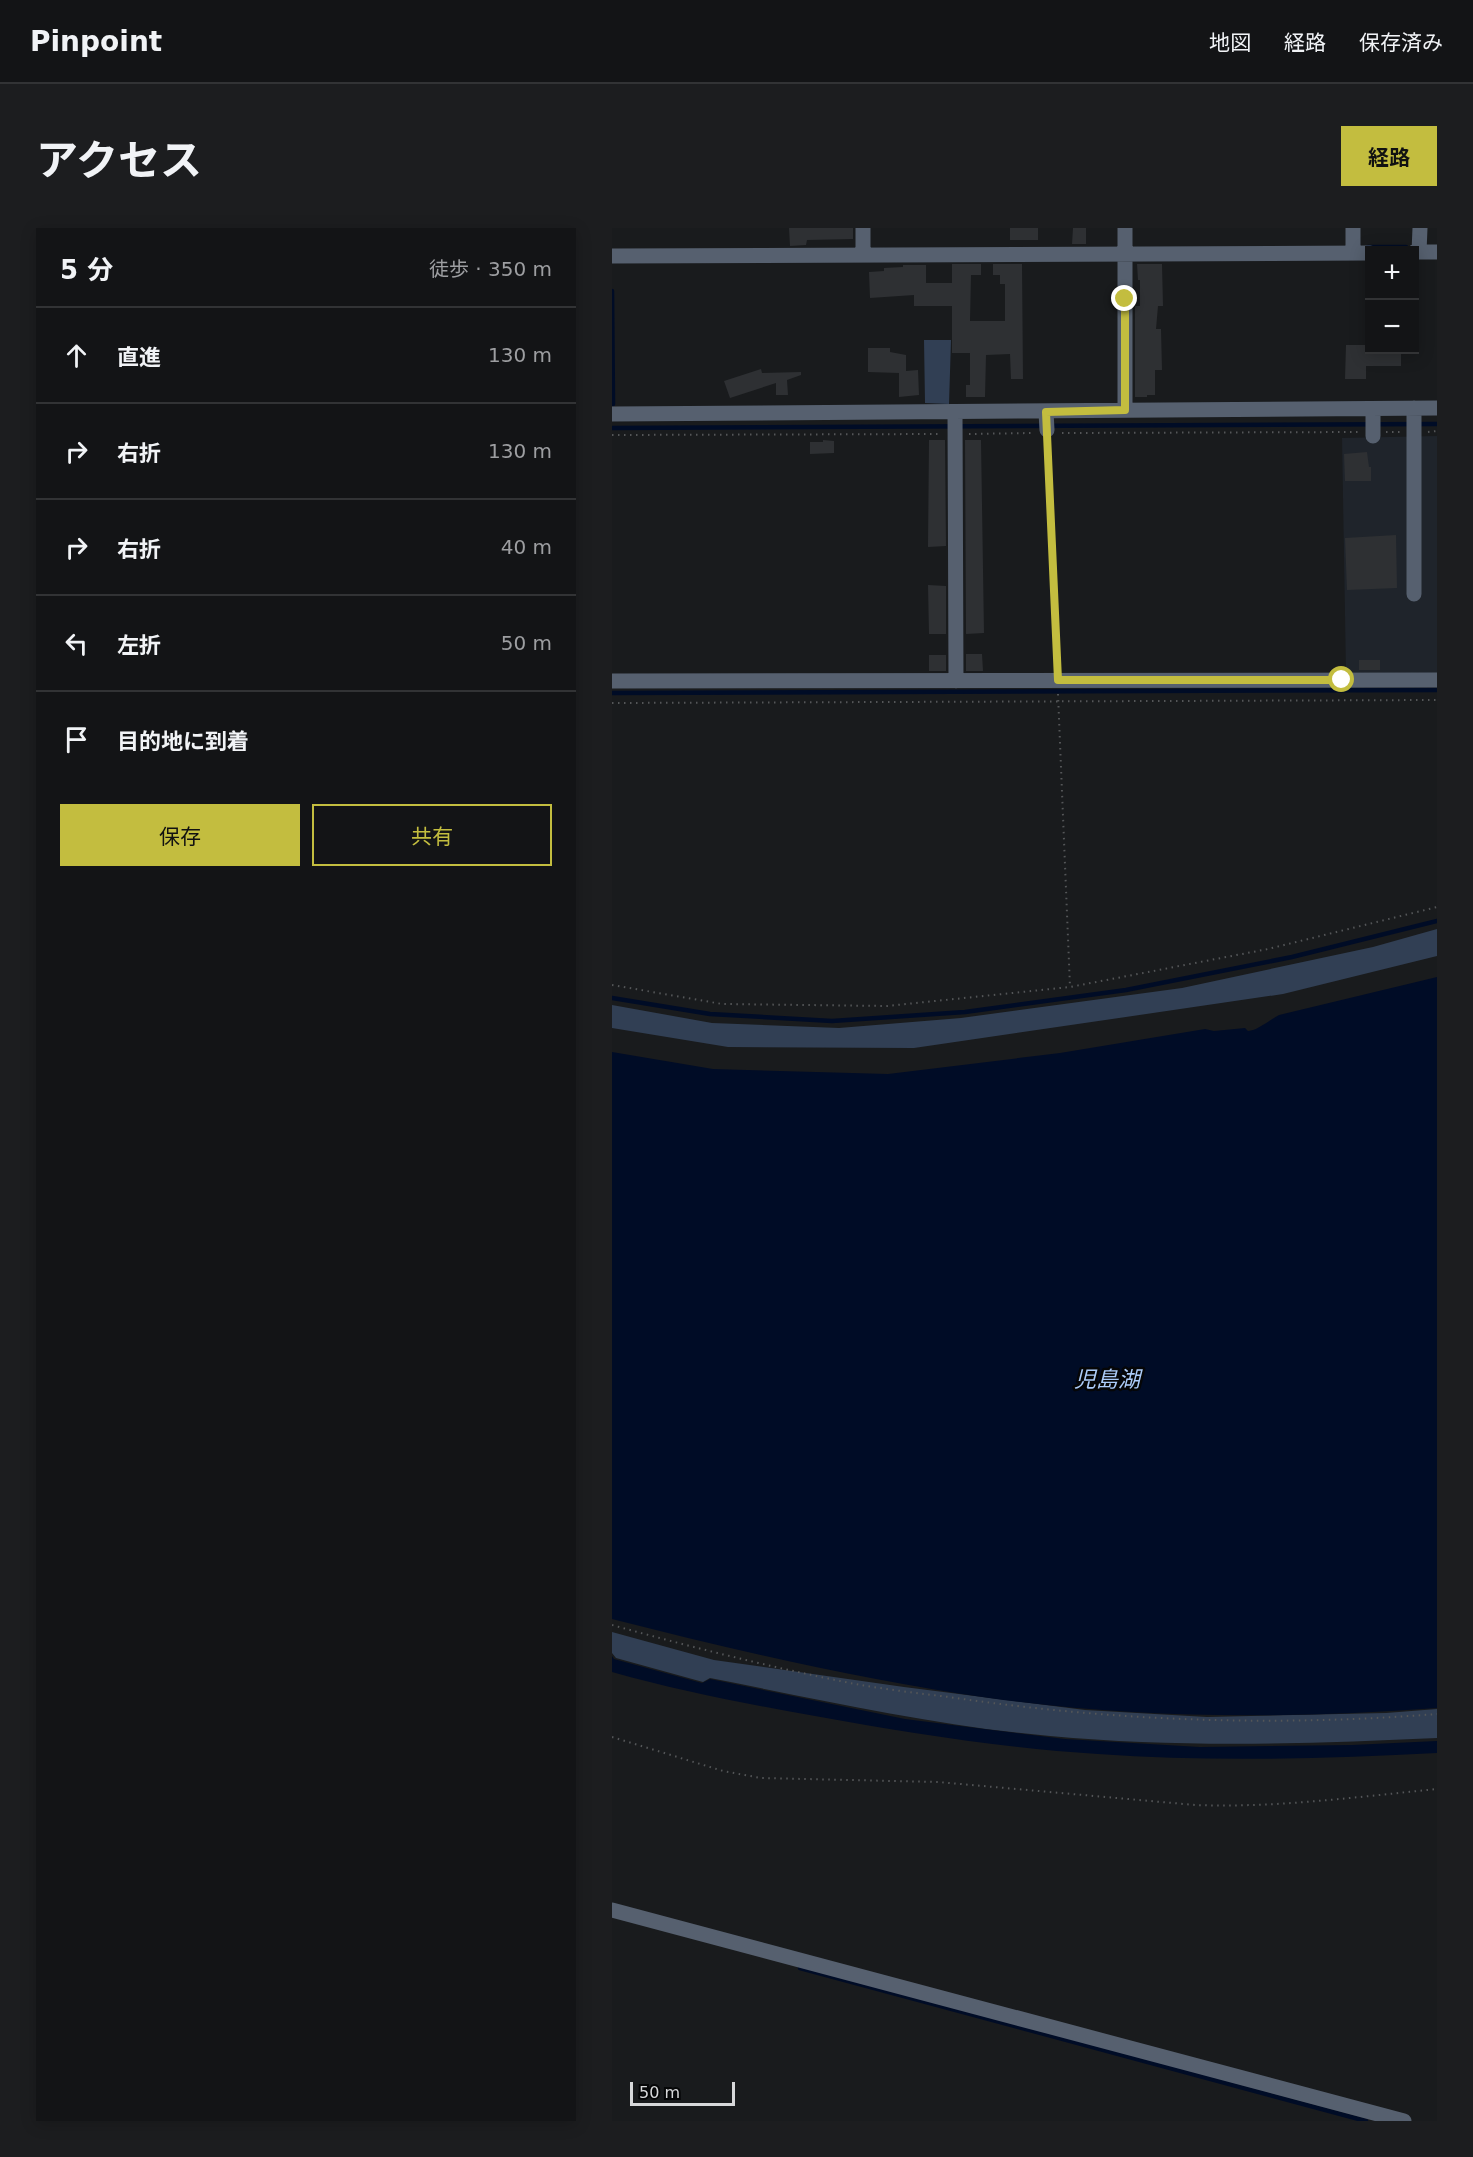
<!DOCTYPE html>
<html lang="ja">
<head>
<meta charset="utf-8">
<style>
	:root { --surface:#131416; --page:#1c1d1f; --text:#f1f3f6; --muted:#9d9ea1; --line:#323335; --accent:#c3bd3f }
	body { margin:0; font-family:"DejaVu Sans","Noto Sans JP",sans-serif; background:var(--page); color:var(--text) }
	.controls { position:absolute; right:18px; top:18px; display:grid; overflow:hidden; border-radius:0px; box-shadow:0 3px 15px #0003 }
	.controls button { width:54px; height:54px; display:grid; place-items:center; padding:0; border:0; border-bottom:2px solid var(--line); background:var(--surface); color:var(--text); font:30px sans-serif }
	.scale { position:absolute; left:18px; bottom:15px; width:105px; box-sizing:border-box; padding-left:6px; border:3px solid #d7d8da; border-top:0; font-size:16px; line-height:21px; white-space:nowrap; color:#d7d8da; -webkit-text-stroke:4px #050607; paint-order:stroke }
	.stop { position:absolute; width:18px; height:18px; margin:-14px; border:4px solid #c3bd3f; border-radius:50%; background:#fff }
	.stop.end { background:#c3bd3f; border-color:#fff; box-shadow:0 2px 6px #0008 }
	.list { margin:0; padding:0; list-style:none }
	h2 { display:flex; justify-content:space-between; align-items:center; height:78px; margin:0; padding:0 24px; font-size:26px }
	h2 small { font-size:20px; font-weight:400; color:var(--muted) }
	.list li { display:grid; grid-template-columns:39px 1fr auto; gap:18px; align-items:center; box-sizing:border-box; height:96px; padding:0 24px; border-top:2px solid var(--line) }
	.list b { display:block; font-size:22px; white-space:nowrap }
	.list em { font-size:20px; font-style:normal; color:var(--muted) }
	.actions { display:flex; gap:12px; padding:18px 24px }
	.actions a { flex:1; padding:14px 0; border:2px solid var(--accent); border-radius:0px; text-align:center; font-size:21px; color:var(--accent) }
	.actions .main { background:var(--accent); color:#111 }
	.icon { flex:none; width:33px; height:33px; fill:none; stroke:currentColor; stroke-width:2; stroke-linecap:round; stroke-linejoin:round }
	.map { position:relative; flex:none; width:825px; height:1893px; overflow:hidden; border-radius:0px }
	header { display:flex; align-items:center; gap:36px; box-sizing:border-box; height:84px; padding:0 30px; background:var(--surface); border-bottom:2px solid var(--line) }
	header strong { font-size:28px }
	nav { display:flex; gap:33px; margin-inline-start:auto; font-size:21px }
	.intro { display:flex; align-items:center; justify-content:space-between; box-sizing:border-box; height:144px; padding:0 36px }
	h1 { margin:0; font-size:42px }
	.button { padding:15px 27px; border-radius:0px; background:var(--accent); color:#111; font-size:21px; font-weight:700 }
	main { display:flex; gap:36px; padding:0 36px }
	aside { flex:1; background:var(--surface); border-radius:0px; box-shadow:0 3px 15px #0003 }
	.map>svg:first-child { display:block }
</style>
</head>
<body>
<header>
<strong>Pinpoint</strong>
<nav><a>地図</a><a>経路</a><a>保存済み</a></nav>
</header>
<div class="intro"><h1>アクセス</h1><a class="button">経路</a></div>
<main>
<aside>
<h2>5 分<small>徒歩 · 350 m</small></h2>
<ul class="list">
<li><svg class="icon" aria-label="ahead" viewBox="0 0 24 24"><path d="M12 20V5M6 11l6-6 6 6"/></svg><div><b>直進</b></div><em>130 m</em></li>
<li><svg class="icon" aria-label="right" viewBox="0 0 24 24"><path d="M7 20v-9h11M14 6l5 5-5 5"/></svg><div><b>右折</b></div><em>130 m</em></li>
<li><svg class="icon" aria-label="right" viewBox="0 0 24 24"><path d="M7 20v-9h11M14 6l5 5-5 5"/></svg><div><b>右折</b></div><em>40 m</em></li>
<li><svg class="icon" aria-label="left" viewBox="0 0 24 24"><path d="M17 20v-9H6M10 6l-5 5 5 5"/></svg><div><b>左折</b></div><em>50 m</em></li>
<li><svg class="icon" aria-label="arrive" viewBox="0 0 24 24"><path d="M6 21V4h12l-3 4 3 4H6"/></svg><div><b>目的地に到着</b></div></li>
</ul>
<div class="actions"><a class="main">保存</a><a>共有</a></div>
</aside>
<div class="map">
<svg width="825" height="1893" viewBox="0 0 825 1893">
	<rect width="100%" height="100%" fill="#191b1d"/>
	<!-- built -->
	<path fill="#1f242b" d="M825,208V447L734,445L730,210Z"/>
	<!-- green -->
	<path fill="#313f54" d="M312,112H339L337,176L313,175Z
		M825,701V728L671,766L302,820L116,819L0,800V777L100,795L227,800L349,790L570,760L761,719Z
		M0,1404L102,1432L292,1459L473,1482L595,1489L774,1485L825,1481V1510C696,1516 567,1520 438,1508C325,1498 210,1472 98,1450L91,1454L4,1430L0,1425Z"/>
	<!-- water -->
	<path fill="#000c26" d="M825,749V1480C677,1491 524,1491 377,1470C249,1451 125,1423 0,1391V824L101,841L276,846L448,825L593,801L602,803L633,800L636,803C646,802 656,793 667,787Z
		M0,1428L2,1431L90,1455L98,1451L293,1491L453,1511L588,1519L740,1517L825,1513V1525C712,1531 599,1534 486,1526C391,1520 297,1505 203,1488C135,1476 67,1463 0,1444Z"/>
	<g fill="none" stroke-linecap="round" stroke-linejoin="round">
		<!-- stream -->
		<path stroke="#000c26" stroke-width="4.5" d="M756,19H794
			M0,63L1,176
			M0,200L825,196
			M0,465L825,462
			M0,770L98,786L220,793L353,784L514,762L680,729L825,693
			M188,1740L754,1893"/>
	</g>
	<!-- building -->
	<path fill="#2e3033" d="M177,0H241V11L195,12L194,17L178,18Z
		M398,0H426V12H398Z
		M461,0H474V16H460Z
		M340,36H369V47H359L358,93H393V56H388V47H381V36H410L411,151H399L398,126L374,127L373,169H354V157H358V125H340V78H302V67L258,70L257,44L272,43V40L291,39V37H314V55H340Z
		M525,36H550L551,78H546L544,101H549L550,142H543V167H535V169H523V78H528V52H526Z
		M734,117H755L754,122H789V138H754V151H733Z
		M256,120H278V124L294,127V143L306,142L307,167L287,169V145L256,144Z
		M149,141L150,145L189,144V147L175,152L176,167H164V155L118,170L112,153Z
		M211,212L222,213V225L198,226V214H211Z
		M317,212H333L334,318L316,319Z
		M353,212H369L372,405L354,406Z
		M755,224L757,239H759V253H733L732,226Z
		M784,307L785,360L735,362L733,310Z
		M316,357L334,358V406H317Z
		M354,426H370L371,443H354Z
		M317,427H334V443H317Z
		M747,432H768V442H747Z"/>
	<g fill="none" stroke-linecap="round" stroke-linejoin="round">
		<!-- path -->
		<path stroke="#545658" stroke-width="2" stroke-dasharray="1.5 4.5" stroke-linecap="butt" d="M774,204H789
			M816,204L825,203
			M450,205L747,204
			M357,206L420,205
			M0,207L330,206
			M436,217L445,439
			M446,466L458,759
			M0,475L825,472
			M0,757L110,776L275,778L458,759L656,721L825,679
			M0,1397C79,1419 158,1439 238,1455C270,1461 304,1465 337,1469C499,1493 662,1499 825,1486
			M0,1509L111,1543L149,1550L326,1554L583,1577C664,1580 744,1569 825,1561"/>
		<!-- minor -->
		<path stroke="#56606f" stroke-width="15" d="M251,0V27
			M513,0V182
			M802,24H825
			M807,24L808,0
			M741,25V0
			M0,28L758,25
			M343,184L344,453
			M434,184L435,202
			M0,186L825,180
			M761,208V181
			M802,366V180
			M0,453L825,452
			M0,1682L792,1893"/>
	</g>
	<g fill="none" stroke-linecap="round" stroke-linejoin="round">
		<!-- route -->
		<path stroke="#c3bd3f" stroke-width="8" d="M513,71V182L434,184L446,452H730"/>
	</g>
	<g text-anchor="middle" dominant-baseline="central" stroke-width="5" stroke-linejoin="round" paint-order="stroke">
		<!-- water labels -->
		<g font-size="22" font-style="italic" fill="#acccf9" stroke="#050607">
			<text x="495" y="1151">児島湖</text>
		</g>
	</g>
</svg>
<div class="controls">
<button>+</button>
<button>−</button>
</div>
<div class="scale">50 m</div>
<div class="stop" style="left:730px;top:452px"></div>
<div class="stop end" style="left:513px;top:71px"></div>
</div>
</main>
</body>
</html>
